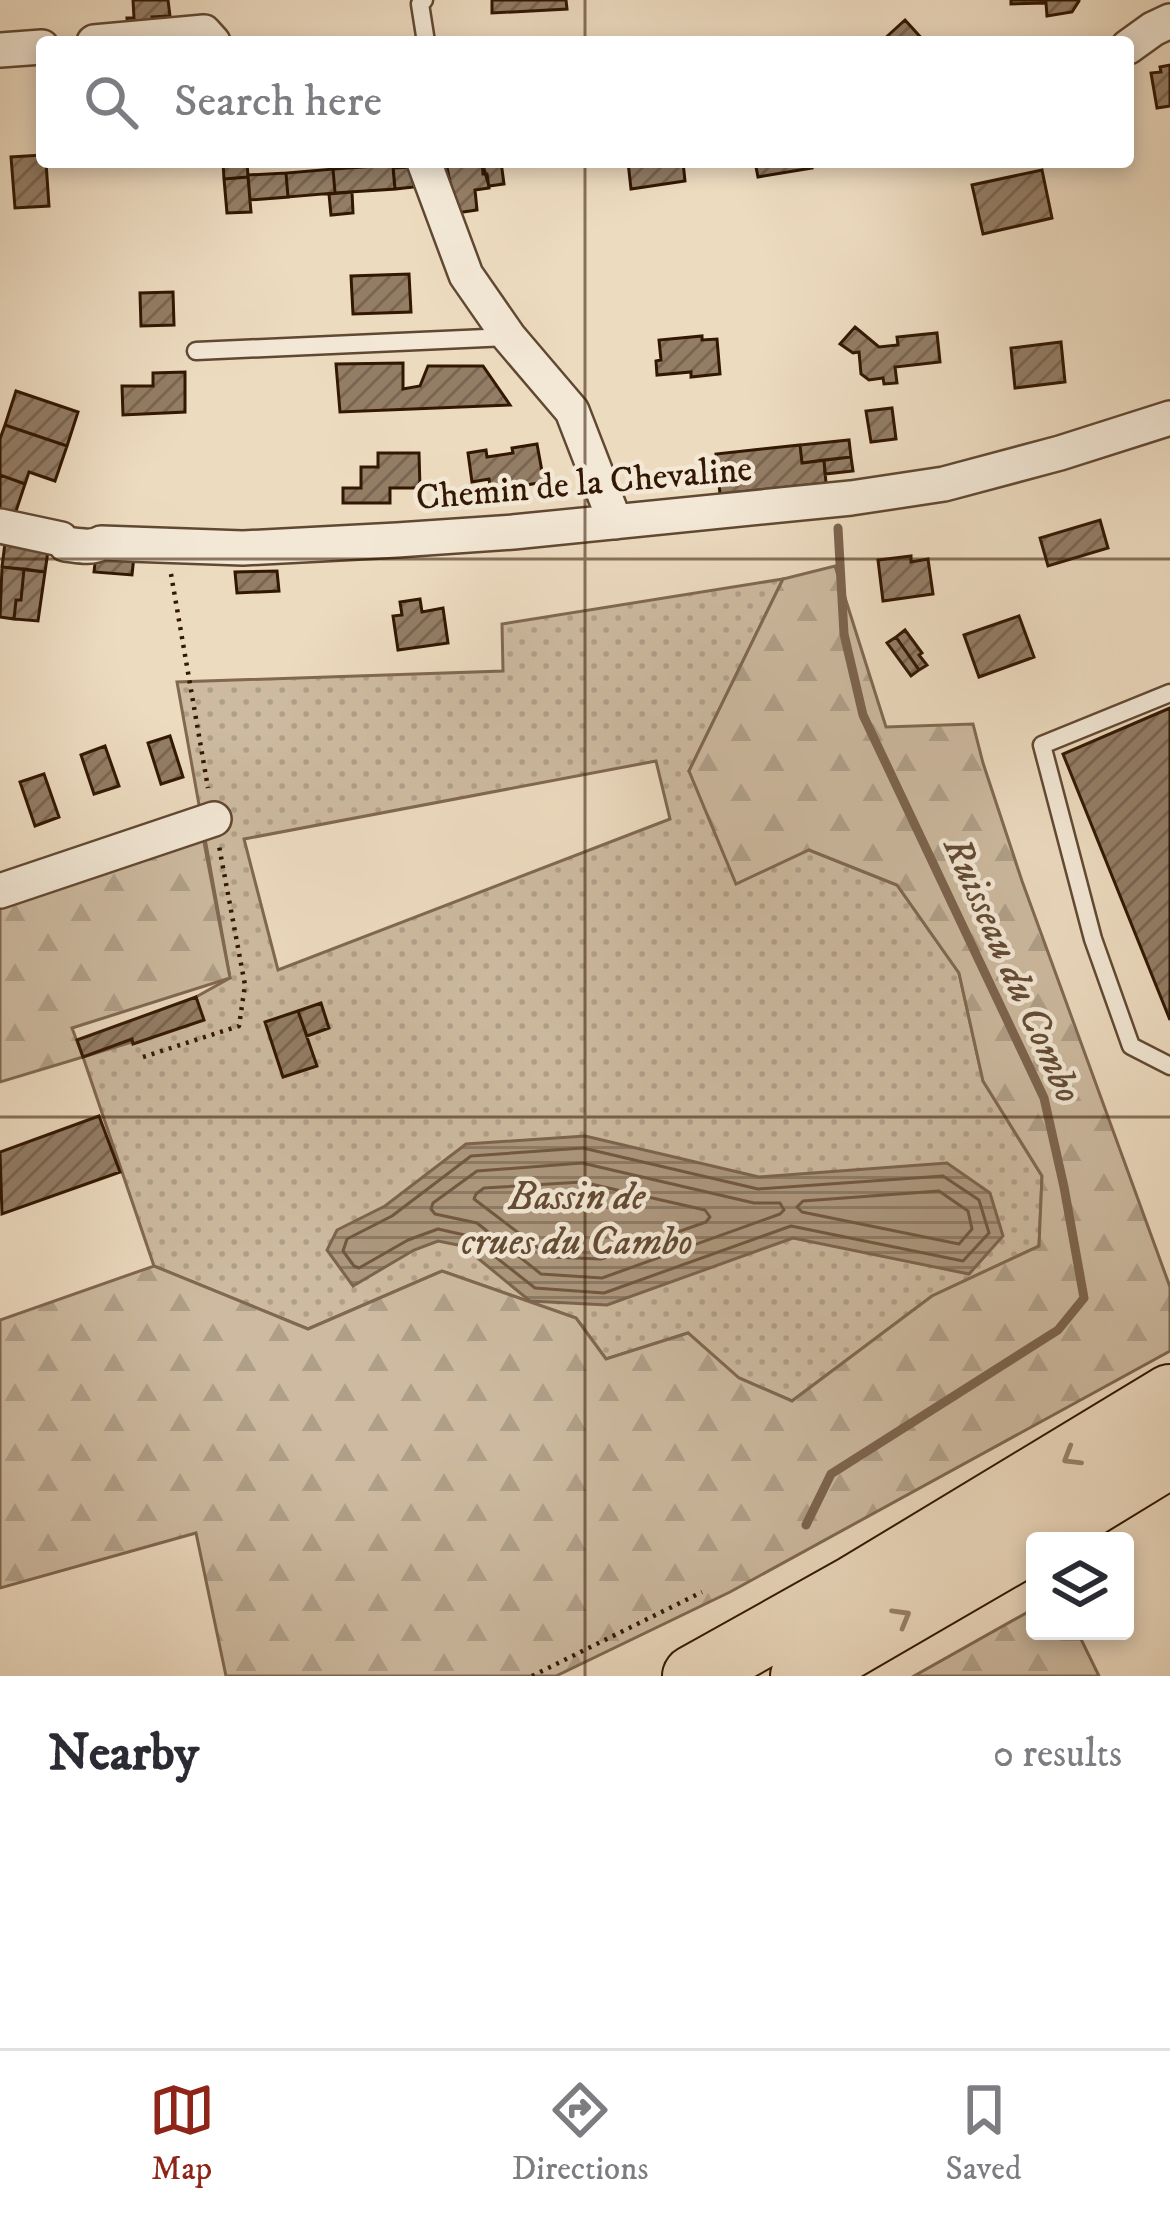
<!DOCTYPE html>
<html lang="en">
<head>
<meta charset="utf-8">
<style>
	:root { --surface:#fff; --page:#f2f2f3; --text:#2b2b33; --muted:#7c7c81; --line:#e1e1e2; --accent:#8f2418 }
	body { margin:0; font-family:"IM FELL DW Pica",serif; background:var(--page); color:var(--text) }
	.controls { position:absolute; right:36px; bottom:36px; display:grid; overflow:hidden; border-radius:12px; box-shadow:0 6px 18px #0003 }
	.controls button { width:108px; height:108px; display:grid; place-items:center; padding:0; border:0; border-bottom:3px solid var(--line); background:var(--surface); color:var(--text); font:60px sans-serif }
	.list { margin:0; padding:0; list-style:none }
	h2 { display:flex; justify-content:space-between; align-items:center; height:156px; margin:0; padding:0 48px; font-size:51px }
	h2 small { font-size:39px; font-weight:400; color:var(--muted) }
	.icon { flex:none; width:66px; height:66px; fill:none; stroke:currentColor; stroke-width:2; stroke-linecap:round; stroke-linejoin:round }
	.map { position:relative; flex:none; width:1170px; height:1676px; overflow:hidden }
	.search { position:absolute; background:var(--surface); box-shadow:0 6px 18px #0003; left:36px; right:36px; top:36px; height:132px; display:flex; align-items:center; gap:30px; box-sizing:border-box; padding:0 42px; border-radius:12px; color:var(--muted); font-size:45px }
	.sheet { height:372px; background:var(--surface) }
	nav { display:flex; justify-content:space-around; align-items:center; box-sizing:border-box; height:168px; border-top:3px solid var(--line); background:var(--surface); font-size:33px; color:var(--muted) }
	nav a { display:grid; justify-items:center; gap:6px }
	nav .on { color:var(--accent) }
	.map>svg:first-child { display:block }
</style>
</head>
<body>
<div class="map">
<svg width="1170" height="1676" viewBox="0 0 1170 1676">
	<defs>
		<pattern id="grass-dots" width="8" height="8" patternUnits="userSpaceOnUse" patternTransform="scale(3)"><rect width="8" height="8" fill="#cdbaa0"/><path d="M2 2h.1M6 6h.1" fill="none" stroke="#b09f88" stroke-width="1.8" stroke-linecap="round"/></pattern>
		<pattern id="forest-firs" width="22" height="20" patternUnits="userSpaceOnUse" patternTransform="scale(3)"><rect width="22" height="20" fill="#cdbaa0"/><path d="M5 1l3.5 6h-7zM16 11l3.5 6h-7z" fill="#b09f88"/></pattern>
		<pattern id="water-rules" width="6" height="5" patternUnits="userSpaceOnUse" patternTransform="scale(3)"><rect width="6" height="5" fill="#ad987f"/><path d="M0 2.5h6" fill="none" stroke="#8d7b66"/></pattern>
		<pattern id="building-hatch" width="6" height="6" patternUnits="userSpaceOnUse" patternTransform="scale(3)"><rect width="6" height="6" fill="#937d65"/><path d="M-1 1l2-2M0 6l6-6M5 7l2-2" fill="none" stroke="#796551"/></pattern>
	</defs>
	<rect width="100%" height="100%" fill="#eddbc0"/>
	<filter id="stains"><feTurbulence type="fractalNoise" baseFrequency=".00167" numOctaves="4"/><feColorMatrix values="0 0 0 0 .2 0 0 0 0 .09 0 0 0 0 .02 0 0 0 .5 -.17"/></filter>
	<radialGradient id="worn" r=".72"><stop offset=".6" stop-color="#630" stop-opacity="0"/><stop offset="1" stop-color="#630" stop-opacity=".3"/></radialGradient>
	<!-- grass -->
	<path fill="url(#grass-dots)" stroke="#806851" stroke-width="3" fill-rule="evenodd" d="M783,579L689,771L809,850L897,885L959,973L983,1081L1042,1176L1039,1246L932,1296L792,1401L739,1378L688,1333L606,1359L576,1318L442,1271L308,1329L154,1266L83,1057L203,1020L196,997L230,978L177,682L503,671L502,624ZM656,761L670,819L278,970L244,839Z"/>
	<!-- forest -->
	<path fill="url(#forest-firs)" stroke="#806851" stroke-width="3" d="M835,566L886,727L973,724L983,763L1022,881L1170,1287V1351L730,1592L556,1676H226L196,1533L0,1588V1320L154,1266L308,1329L442,1271L576,1318L606,1359L688,1333L739,1378L792,1401L932,1296L1039,1246L1042,1176L983,1081L959,973L897,885L809,850L736,884L689,771L783,579Z
		M203,837L230,978L72,1028L83,1057L0,1082V904Z
		M1035,1608V1631H1077L1099,1676H914Z"/>
	<!-- water -->
	<path fill="url(#water-rules)" stroke="#7c644d" stroke-width="3" d="M585,1136L759,1177L947,1163L990,1193L1003,1236L969,1274L793,1238L607,1305L530,1301L463,1246L438,1241L414,1250L353,1286L327,1250L337,1230L385,1206L466,1144Z"/>
	<g fill="none" stroke-linecap="round" stroke-linejoin="round">
		<!-- shore -->
		<path stroke="#705840" stroke-width="3" d="M583,1148L758,1189L943,1176L979,1200L989,1233L963,1261L791,1226L604,1293L535,1288L469,1236L438,1229L408,1240L359,1268L354,1266L343,1251L347,1239L392,1216L471,1156Z
			M582,1163L754,1203H780L784,1210L780,1214L602,1278L541,1274L477,1223L435,1214L431,1209L433,1203L477,1171Z
			M582,1182L705,1210L710,1217L706,1222L601,1259L550,1257L474,1199L476,1194L484,1188Z
			M939,1191L968,1211L972,1229L959,1244L802,1212L797,1207L803,1201Z"/>
		<!-- stream -->
		<path stroke="#7c644d" stroke-width="9" d="M806,1525L831,1474L1058,1330L1084,1298L1064,1187L1044,1098L863,715L844,634L838,528"/>
	</g>
	<!-- building -->
	<path fill="url(#building-hatch)" stroke="#321702" stroke-width="3" d="M133,0H168L170,16L152,17L153,30L128,32L127,18H134Z
		M492,0H566L567,9L492,13Z
		M1011,0H1079V1L1072,12L1047,16L1046,3L1011,4Z
		M905,20L925,42H883L882,41Z
		M1170,65V106L1157,108L1151,73L1161,72L1160,67Z
		M42,155V162H46L49,206L15,208L11,157Z
		M223,162H247L248,177L224,179Z
		M446,162H482L483,174H487L489,188L475,190L477,210L456,213Z
		M482,162H501L504,184L489,186Z
		M628,162H683L685,181L631,189Z
		M755,162H811L812,168L758,177Z
		M393,165L395,189L335,193L333,169Z
		M412,167L414,187L395,189L393,168Z
		M333,169L335,193L288,197L286,173Z
		M1042,170L1052,218L983,234L972,185Z
		M286,173L288,197L250,200L248,175Z
		M248,177L251,212L227,213L224,179Z
		M352,192L353,213L331,215L329,194Z
		M409,274L411,312L353,314L351,276Z
		M173,292L174,325L141,326L140,293Z
		M855,327L879,347L898,345L897,337L937,333L940,362L895,367L897,383L884,384L883,378L869,380L861,374L859,352L853,353L840,344Z
		M702,336V340L717,339L720,374L691,377V372L657,375L656,361L661,360L659,340Z
		M1061,342L1065,382L1015,388L1011,348Z
		M403,363V389L420,386L428,366H483L510,405L340,412L336,364Z
		M185,372V412L123,415L122,386H153V373Z
		M16,391L78,412L67,446L5,425Z
		M892,408L896,439L871,442L866,411Z
		M5,425L67,446L55,481L29,472L25,484L0,475V439Z
		M849,440L851,457L802,463L800,445Z
		M537,444L544,482L491,491L489,479L472,482L468,453L486,450L487,457L513,453L512,448Z
		M800,445L802,463L824,460L826,483L720,494L716,454Z
		M378,453H419L420,488H390V503H343V488H361V467H378Z
		M851,457L853,471L825,474L824,460Z
		M0,475L25,484L13,520L0,516Z
		M1100,520L1108,548L1048,566L1040,538Z
		M5,543L48,551L45,572L2,567Z
		M96,555L134,556L132,575L94,572Z
		M911,556V562L928,559L933,594L883,601L878,560Z
		M2,567L24,569L21,600H16L14,619L0,617Z
		M24,569L45,572L38,621L14,619L16,600H21Z
		M277,571L279,591L237,593L235,572Z
		M420,599L422,612L443,608L448,643L398,650L393,616L402,615L400,602Z
		M1019,616L1034,657L979,677L964,635Z
		M905,630L922,653L919,655L927,665L919,670L896,637Z
		M896,637L919,670L911,676L887,643Z
		M1170,708V1020L1063,754Z
		M170,736L183,777L161,784L148,743Z
		M105,746L119,786L94,794L81,755Z
		M44,774L59,817L35,826L20,782Z
		M196,997L204,1020L133,1044L132,1039L83,1057L77,1040Z
		M321,1003L329,1028L307,1036L298,1011Z
		M298,1011L317,1066L283,1077L265,1022Z
		M99,1116L120,1172L2,1214L0,1152Z"/>
	<g fill="none" stroke-linecap="round" stroke-linejoin="round">
		<!-- service casing -->
		<g stroke="#614832" stroke-width="21">
			<path id="service" d="M424,0L420,4L426,42
				M196,351L508,337
				M1170,693L1042,745L1093,939L1131,1046L1170,1066"/>
		</g>
		<!-- minor casing -->
		<g stroke="#614832" stroke-width="38">
			<path id="minor" d="M94,42L204,32L213,42
				M1128,47L1153,29L1170,21
				M0,50L42,47
				M424,162L466,275L509,337L572,411L615,522
				M0,526L61,539L65,544C76,545 91,549 101,543L243,548L397,540L513,532L851,498L944,484L1060,453L1170,418
				M0,891L214,819"/>
		</g>
		<!-- motorway casing -->
		<g stroke="#321702" stroke-width="64">
			<path id="motorway" d="M693,1676L854,1586L1170,1395
				M801,1676L1013,1553L1170,1457"/>
		</g>
		<!-- path -->
		<path stroke="#321702" stroke-width="4.5" stroke-dasharray="3 6" stroke-linecap="butt" d="M171,574L208,788
			M143,1057L239,1026L245,985L219,846
			M532,1676L702,1592"/>
		<!-- service -->
		<use href="#service" stroke="#f3e8d6" stroke-width="16"/>
		<!-- minor -->
		<use href="#minor" stroke="#f3e8d6" stroke-width="33"/>
		<!-- motorway -->
		<use href="#motorway" stroke="#eddbc0" stroke-width="60"/>
	</g>
	<!-- one-way arrows -->
	<defs><path id="oneway-chevron" d="M-2-3.5L2.5 0L-2 3.5" fill="none" stroke-width="1.6" stroke-linecap="round" stroke-linejoin="round" transform="scale(3)"/></defs>
	<g stroke="#99836a">
		<use href="#oneway-chevron" transform="translate(1071 1457) rotate(149)"/>
		<use href="#oneway-chevron" transform="translate(902 1617) rotate(-30)"/>
	</g>
	<!-- grid -->
	<path fill="none" stroke="#321702" stroke-width="3" stroke-opacity="0.55" d="M585,0V42M585,162V1676M0,559H1170M0,1117H1170"/>
	<g text-anchor="middle" dominant-baseline="central" stroke-width="9" stroke-linejoin="round" paint-order="stroke">
		<!-- street labels -->
		<g font-size="36" fill="#321702" stroke="#f3e8d6">
			<text transform="translate(584 484) rotate(-5)">Chemin de la Chevaline</text>
		</g>
		<!-- water labels -->
		<g font-size="39" font-style="italic" fill="#634b34" stroke="#f3e8d6">
			<text transform="translate(1012 970) rotate(66)">Ruisseau du Combo</text>
			<text x="577" y="1197">Bassin de<tspan x="577" dy="45">crues du Cambo</tspan></text>
		</g>
	</g>
	<rect width="100%" height="100%" filter="url(#stains)"/>
	<rect width="100%" height="100%" fill="url(#worn)"/>
</svg>
<div class="controls">
<button><svg class="icon" aria-label="layers" viewBox="0 0 24 24"><path d="M12 4l9 5-9 5-9-5zM3 14l9 5 9-5"/></svg></button>
</div>
<div class="search"><svg class="icon" aria-label="search" viewBox="0 0 24 24"><circle cx="10" cy="10" r="6"/><path d="M15 15l6 6"/></svg>Search here</div>
</div>
<section class="sheet">
<h2>Nearby<small>0 results</small></h2>
<ul class="list">
</ul>
</section>
<nav>
<a class="on"><svg class="icon" aria-label="map" viewBox="0 0 24 24"><path d="M3 6l6-2 6 2 6-2v14l-6 2-6-2-6 2zM9 4v14M15 6v14"/></svg>Map</a>
<a><svg class="icon" aria-label="directions" viewBox="0 0 24 24"><path d="M12 3l9 9-9 9-9-9zM9 14v-3h6M13 9l2 2-2 2"/></svg>Directions</a>
<a><svg class="icon" aria-label="saved" viewBox="0 0 24 24"><path d="M7 4h10v16l-5-4-5 4z"/></svg>Saved</a>
</nav>
</body>
</html>
